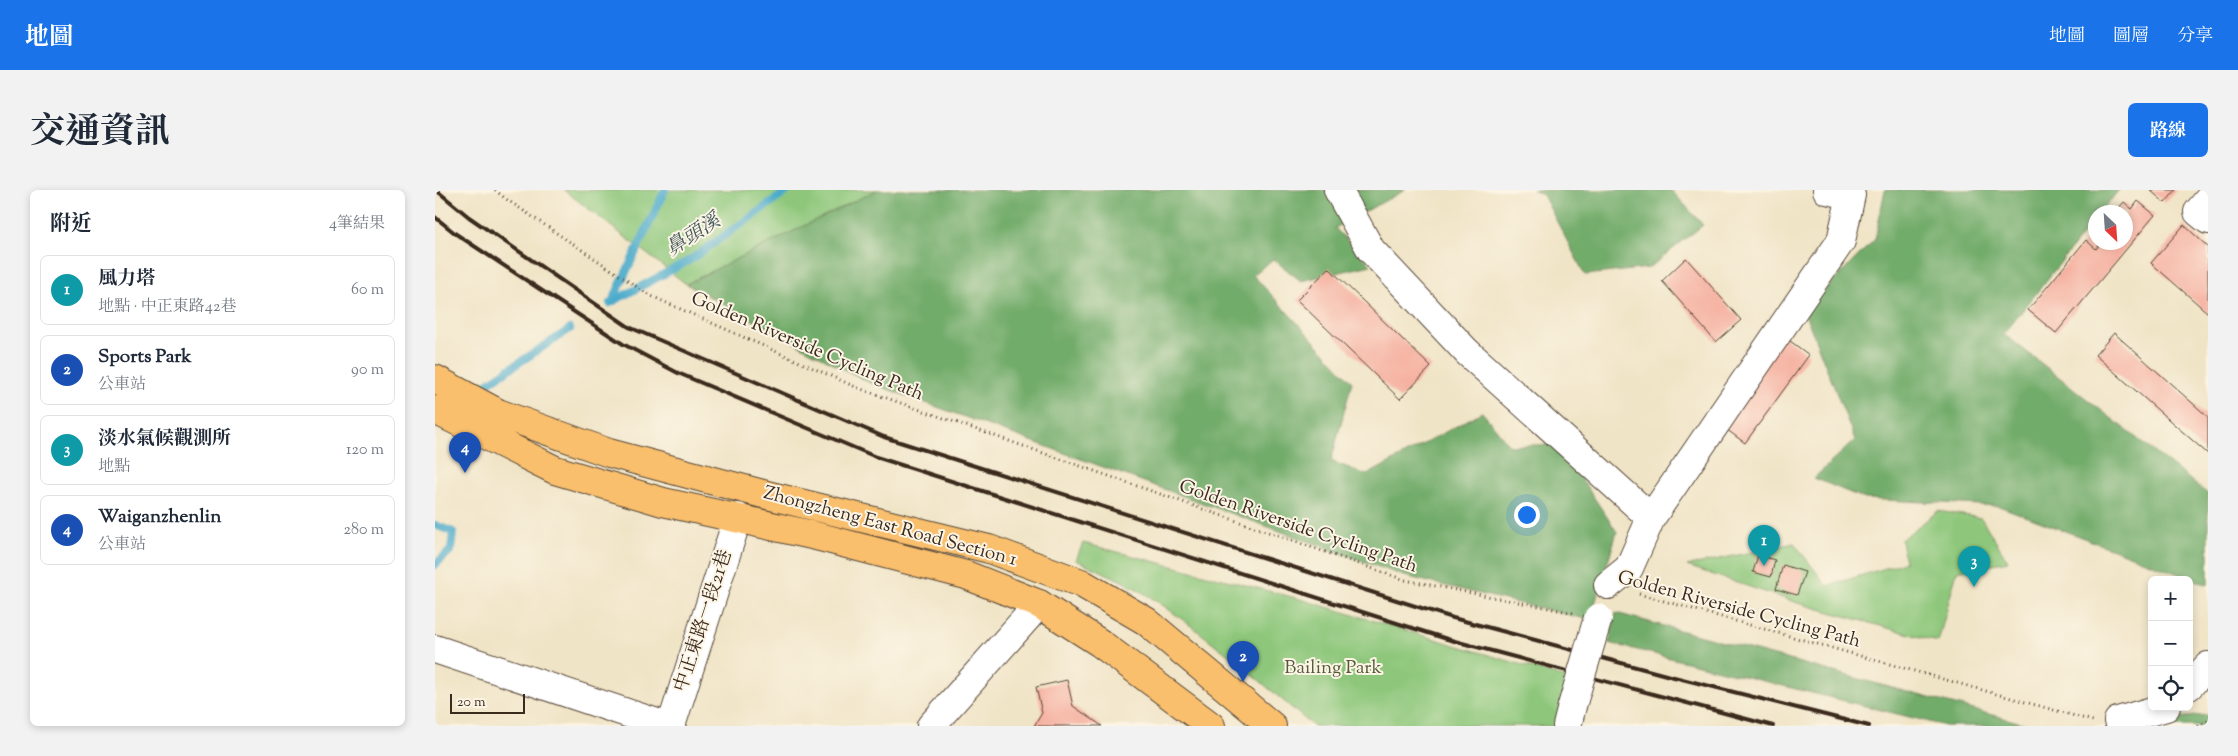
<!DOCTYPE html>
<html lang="zh-TW">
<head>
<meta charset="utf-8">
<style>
	:root { --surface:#fff; --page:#f2f2f3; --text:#1f2937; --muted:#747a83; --line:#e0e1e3; --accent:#1a73e8 }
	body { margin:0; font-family:"Sorts Mill Goudy","Noto Serif TC",serif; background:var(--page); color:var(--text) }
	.controls { position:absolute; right:15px; bottom:15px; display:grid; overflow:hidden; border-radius:8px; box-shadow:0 2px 8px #0003 }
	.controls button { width:45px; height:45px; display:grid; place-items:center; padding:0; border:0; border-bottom:1px solid var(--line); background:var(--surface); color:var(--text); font:25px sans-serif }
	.compass { position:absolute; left:1653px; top:15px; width:45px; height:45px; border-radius:50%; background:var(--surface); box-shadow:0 2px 8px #0003; rotate:155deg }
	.scale { position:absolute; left:15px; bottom:12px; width:75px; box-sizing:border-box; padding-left:5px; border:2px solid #3b2a1e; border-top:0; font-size:14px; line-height:18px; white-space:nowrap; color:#3b2a1e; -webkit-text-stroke:4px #fcf5e5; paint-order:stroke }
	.you { position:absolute; left:1091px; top:324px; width:18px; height:18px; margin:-12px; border:4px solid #fff; border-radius:50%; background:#1a73e8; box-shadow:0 0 0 8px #1a73e833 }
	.badge { display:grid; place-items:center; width:32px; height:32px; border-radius:50%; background:var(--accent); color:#fff; font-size:16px; font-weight:700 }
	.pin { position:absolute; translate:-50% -41px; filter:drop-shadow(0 1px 2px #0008) }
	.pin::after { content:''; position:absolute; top:26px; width:18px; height:15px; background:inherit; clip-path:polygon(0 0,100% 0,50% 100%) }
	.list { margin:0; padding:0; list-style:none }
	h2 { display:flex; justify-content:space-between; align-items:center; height:65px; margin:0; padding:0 20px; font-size:21px }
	h2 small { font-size:16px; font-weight:400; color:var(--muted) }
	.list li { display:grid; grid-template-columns:32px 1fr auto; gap:15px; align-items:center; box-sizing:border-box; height:70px; margin:0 10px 10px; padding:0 10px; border:1px solid var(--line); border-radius:8px }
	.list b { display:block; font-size:19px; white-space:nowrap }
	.list p { margin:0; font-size:16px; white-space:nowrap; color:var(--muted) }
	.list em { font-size:16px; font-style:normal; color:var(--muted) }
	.icon { flex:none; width:28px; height:28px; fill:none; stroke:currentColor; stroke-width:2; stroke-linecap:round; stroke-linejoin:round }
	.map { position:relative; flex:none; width:1773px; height:536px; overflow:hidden; border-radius:8px }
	header { display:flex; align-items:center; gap:30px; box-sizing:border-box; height:70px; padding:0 25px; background:var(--accent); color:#fff }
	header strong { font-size:24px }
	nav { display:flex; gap:28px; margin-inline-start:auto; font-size:18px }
	.intro { display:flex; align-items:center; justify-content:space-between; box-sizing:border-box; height:120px; padding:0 30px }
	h1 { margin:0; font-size:35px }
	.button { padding:12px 22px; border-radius:8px; background:var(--accent); color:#fff; font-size:18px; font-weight:700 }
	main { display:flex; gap:30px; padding:0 30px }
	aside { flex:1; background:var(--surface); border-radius:8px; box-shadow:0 2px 8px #0003 }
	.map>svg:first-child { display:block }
</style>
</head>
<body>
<header>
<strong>地圖</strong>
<nav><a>地圖</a><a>圖層</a><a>分享</a></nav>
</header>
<div class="intro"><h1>交通資訊</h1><a class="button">路線</a></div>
<main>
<aside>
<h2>附近<small>4筆結果</small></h2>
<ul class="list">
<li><span class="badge" style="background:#0f9aa8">1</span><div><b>風力塔</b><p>地點 · 中正東路42巷</p></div><em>60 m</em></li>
<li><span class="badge" style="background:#1a4fb4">2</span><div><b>Sports Park</b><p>公車站</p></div><em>90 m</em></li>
<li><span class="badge" style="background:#0f9aa8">3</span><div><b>淡水氣候觀測所</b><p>地點</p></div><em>120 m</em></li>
<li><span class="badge" style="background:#1a4fb4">4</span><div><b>Waiganzhenlin</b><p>公車站</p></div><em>280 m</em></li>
</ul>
</aside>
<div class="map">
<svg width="1773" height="536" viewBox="0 0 1773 536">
	<rect width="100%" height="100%" fill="#fcf5e5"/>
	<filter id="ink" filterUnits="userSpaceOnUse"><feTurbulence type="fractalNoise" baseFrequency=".02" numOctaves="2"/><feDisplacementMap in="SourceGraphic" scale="10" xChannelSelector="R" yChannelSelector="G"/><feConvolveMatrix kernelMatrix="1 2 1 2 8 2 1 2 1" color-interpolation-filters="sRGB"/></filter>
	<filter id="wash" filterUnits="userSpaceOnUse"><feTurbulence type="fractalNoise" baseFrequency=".0096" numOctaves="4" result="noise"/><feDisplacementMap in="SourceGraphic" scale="20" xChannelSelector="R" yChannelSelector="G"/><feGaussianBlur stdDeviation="1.12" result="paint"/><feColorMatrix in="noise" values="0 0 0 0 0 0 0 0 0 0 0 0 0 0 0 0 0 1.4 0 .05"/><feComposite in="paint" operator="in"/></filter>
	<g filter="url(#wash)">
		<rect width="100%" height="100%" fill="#f0e4c6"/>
		<!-- green -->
		<path fill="#8ec77b" stroke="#64784c" d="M129,0H442L251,94Z
			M1503,321L1546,328L1573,371L1522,381L1503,452L1363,413L1252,376L1359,353L1392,396L1470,372L1466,350Z
			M648,353L865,409L1138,490L1126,536H878C830,495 781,453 729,416C702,397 671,383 641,370Z"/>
		<!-- forest -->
		<path fill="#72ac6b" stroke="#566b44" d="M442,0H970L900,38L936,75L866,91L838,69L818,85L917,192L896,271L932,285L1047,222L1075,256L1123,254L1182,342L1155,430L969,386L433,192L251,94Z
			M1098,0H1236L1268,35L1214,78L1150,85L1108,5Z
			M1450,0H1684L1666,22H1660V29L1569,144L1773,304V395L1564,316L1430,309L1379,288L1420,250L1369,121L1440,49Z
			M1181,423L1598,536H1511L1174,453Z
			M1773,525V536H1682L1684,533Z"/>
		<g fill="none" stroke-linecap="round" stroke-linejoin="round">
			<!-- stream -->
			<path stroke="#4cabcb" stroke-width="8" d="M177,112L230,0
				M175,113L255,70L354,0
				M38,203L135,139
				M0,335L18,342L16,360L0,375"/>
		</g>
		<g id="blocks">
			<!-- building -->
			<path fill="#f5af9f" d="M1715,0H1741L1730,13Z
				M1703,11L1720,25L1621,143L1593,120L1651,50L1661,59L1667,52H1690V22L1681,21L1689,12L1697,19Z
				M1749,35L1773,57V123L1716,73Z
				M1251,68L1306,130L1281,152L1227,91Z
				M894,78L996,177L965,209L862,110Z
				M1679,143L1773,227V264L1660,165Z
				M1347,145L1374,165L1310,253L1284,234Z
				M1323,365L1340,370L1336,387L1318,382Z
				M1348,375L1370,382L1362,405L1341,399Z
				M632,490L638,516L667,536H599L607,523L601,497Z"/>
		</g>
	</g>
	<g filter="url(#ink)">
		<use href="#blocks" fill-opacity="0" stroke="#564637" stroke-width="1"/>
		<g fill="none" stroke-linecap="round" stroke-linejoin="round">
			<!-- minor casing -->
			<g stroke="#564637" stroke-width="30">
				<path id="minor" d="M903,0L936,60L1032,162L1216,328
					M1773,10L1763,22L1773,30
					M1173,395L1194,378L1216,328L1406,51L1416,5L1392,0
					M0,459L231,536
					M1754,496L1773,476
					M1683,531L1731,517
					M236,536L303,327
					M496,536L604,414
					M1132,536L1137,516"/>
			</g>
			<!-- major casing -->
			<g stroke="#564637" stroke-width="30">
				<path id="major" d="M0,189L63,223L174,263L328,304L554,359L646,393L711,431L837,536
					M0,220L120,280L228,312L377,345L531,385L604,414L665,453L776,536"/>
			</g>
			<!-- path -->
			<path stroke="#564637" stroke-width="3" stroke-dasharray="1 4" stroke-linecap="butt" d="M60,0L71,9L214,105L423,198L970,390L1139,423
				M1204,404L1658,531
				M1763,536L1773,531"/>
			<!-- minor -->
			<use href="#minor" stroke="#fff" stroke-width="28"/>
			<!-- major -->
			<use href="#major" stroke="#f9bf6d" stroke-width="28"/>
			<!-- rail -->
			<path stroke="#3b2a1e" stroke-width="4" d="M1,0L34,27L194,137L449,247L1018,428L1231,485L1434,536
				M0,27L21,44L188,154L243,183L441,267L1012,449L1338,536"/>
			<!-- minor-bridge casing -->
			<g stroke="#564637" stroke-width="30" stroke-linecap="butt">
				<path id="minor-bridge" d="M1137,516L1163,428"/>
			</g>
			<!-- minor-bridge -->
			<use href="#minor-bridge" stroke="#fff" stroke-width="28"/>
		</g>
	</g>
	<g text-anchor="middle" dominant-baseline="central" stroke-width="4" stroke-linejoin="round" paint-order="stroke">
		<!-- street labels -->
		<g font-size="19" fill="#3b2a1e" stroke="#fcf5e5">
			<text transform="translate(372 157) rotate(23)">Golden Riverside Cycling Path</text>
			<text transform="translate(455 337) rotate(15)">Zhongzheng East Road Section 1</text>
			<text transform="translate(863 337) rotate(19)">Golden Riverside Cycling Path</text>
			<text transform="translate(1304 420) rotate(15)">Golden Riverside Cycling Path</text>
			<text transform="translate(269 431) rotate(-72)">中正東路一段21巷</text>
		</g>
		<!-- park labels -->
		<g font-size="19" fill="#54593a" stroke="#fcf5e5">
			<text x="898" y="478">Bailing Park</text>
		</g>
		<!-- water labels -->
		<g font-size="20" font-style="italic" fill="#41575b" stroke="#fcf5e5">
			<text transform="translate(259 46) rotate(-33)">鼻頭溪</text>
		</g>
	</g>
</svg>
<div class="controls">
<button>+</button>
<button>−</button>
<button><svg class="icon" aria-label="locate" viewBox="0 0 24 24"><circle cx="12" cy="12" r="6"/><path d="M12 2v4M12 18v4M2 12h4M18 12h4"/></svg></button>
</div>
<svg class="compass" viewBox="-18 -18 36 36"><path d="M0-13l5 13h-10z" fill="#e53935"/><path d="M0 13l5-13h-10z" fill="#747a83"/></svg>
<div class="scale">20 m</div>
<div class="you"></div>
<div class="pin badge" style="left:1329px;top:376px;background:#0f9aa8">1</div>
<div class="pin badge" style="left:808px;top:492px;background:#1a4fb4">2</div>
<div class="pin badge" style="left:1539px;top:397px;background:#0f9aa8">3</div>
<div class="pin badge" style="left:30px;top:283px;background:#1a4fb4">4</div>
</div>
</main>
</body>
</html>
